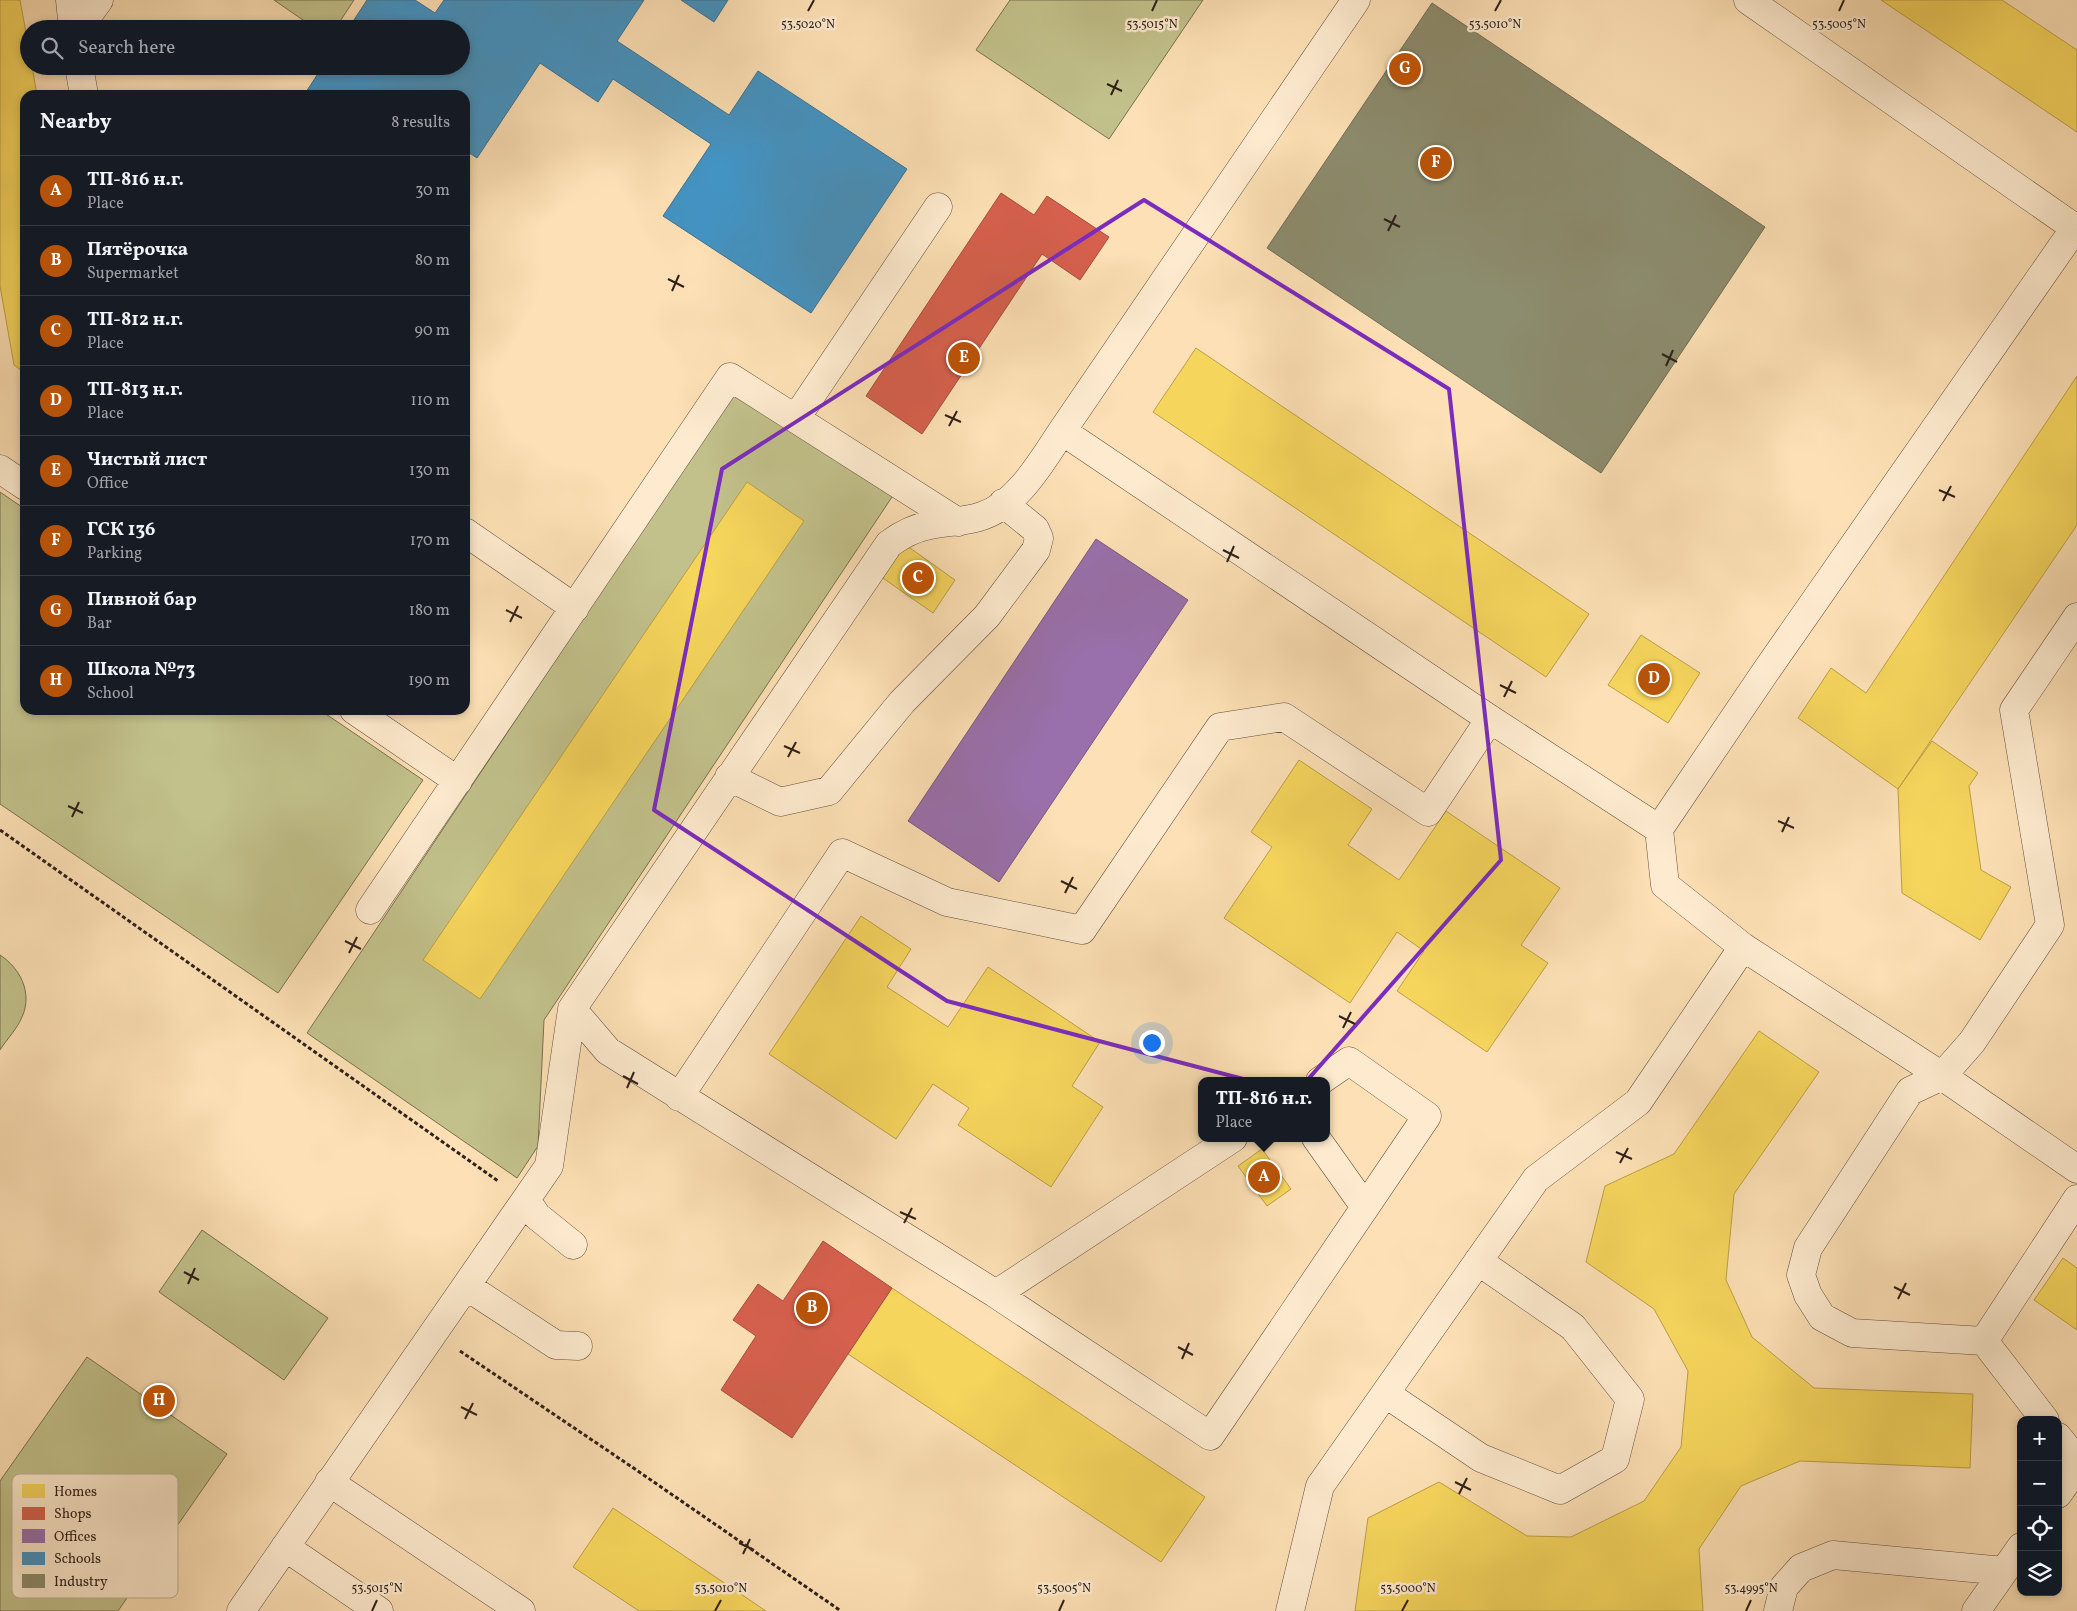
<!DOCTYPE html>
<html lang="en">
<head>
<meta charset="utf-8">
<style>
	:root { --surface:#171b24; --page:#242831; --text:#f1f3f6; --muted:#9ea1a6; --line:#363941; --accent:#b45309 }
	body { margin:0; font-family:Vollkorn,serif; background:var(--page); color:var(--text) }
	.controls { position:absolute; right:15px; bottom:15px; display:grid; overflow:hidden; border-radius:10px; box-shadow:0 2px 8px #0003 }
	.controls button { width:45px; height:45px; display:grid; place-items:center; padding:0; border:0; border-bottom:1px solid var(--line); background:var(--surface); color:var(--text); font:25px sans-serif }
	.you { position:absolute; left:1151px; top:1042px; width:18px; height:18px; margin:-12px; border:4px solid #fff; border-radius:50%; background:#1a73e8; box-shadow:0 0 0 8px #1a73e833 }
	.badge { display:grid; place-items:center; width:32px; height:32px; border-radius:50%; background:var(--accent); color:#fff; font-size:16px; font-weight:700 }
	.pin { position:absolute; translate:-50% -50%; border:2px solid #fff; box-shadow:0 1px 5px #0006 }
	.popup { position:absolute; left:1198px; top:1077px; width:132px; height:65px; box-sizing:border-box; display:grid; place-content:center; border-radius:10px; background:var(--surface); filter:drop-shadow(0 1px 4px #0005); font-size:16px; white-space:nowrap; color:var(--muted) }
	.popup b { font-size:19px; color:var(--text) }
	.popup::after { content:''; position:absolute; left:50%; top:100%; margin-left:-10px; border:10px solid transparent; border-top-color:var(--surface) }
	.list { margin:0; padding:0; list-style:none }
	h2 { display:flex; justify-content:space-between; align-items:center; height:65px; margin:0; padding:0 20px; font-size:21px }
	h2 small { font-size:16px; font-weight:400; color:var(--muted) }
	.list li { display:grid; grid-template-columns:32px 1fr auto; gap:15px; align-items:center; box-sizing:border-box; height:70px; padding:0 20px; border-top:1px solid var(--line) }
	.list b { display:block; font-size:19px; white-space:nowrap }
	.list p { margin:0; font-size:16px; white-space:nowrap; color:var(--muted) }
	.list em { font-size:16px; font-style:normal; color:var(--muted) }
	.icon { flex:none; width:28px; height:28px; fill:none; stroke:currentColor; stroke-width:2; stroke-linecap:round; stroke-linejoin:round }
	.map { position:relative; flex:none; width:2077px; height:1611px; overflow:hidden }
	.search { position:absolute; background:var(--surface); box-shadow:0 2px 8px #0003; left:20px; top:20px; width:450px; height:55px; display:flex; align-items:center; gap:12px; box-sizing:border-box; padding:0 18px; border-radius:28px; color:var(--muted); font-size:19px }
	.panel { position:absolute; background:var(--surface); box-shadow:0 2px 8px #0003; left:20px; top:90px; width:450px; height:625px; border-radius:15px }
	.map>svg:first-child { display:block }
</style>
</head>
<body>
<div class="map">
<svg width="2077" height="1611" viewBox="0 0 2077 1611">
	<rect width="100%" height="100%" fill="#fde0b5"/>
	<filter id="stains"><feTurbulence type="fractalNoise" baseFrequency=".004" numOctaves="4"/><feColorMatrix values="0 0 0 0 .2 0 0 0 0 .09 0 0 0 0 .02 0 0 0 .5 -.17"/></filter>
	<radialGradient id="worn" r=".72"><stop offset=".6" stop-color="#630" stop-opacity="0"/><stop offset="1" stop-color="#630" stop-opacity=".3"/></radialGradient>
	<!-- green -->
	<path fill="#c2c18b" stroke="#787052" d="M274,0H354L335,29H316Z
		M1010,0H1203L1109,139L976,50Z
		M735,391L894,494L544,1020L538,1146L517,1178L307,1033Z
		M0,492L25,509V710H320L423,780L278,993L0,804Z
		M0,955C20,968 33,993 22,1017C17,1029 7,1039 0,1050Z
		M202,1230L328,1318L284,1380L159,1292Z
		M87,1357L227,1454L118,1611H0V1481Z"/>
	<!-- homes -->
	<path fill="#f6d55c" stroke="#ba9f48" d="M0,0H20L29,49V66H32L37,95H25V373L14,365L0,286Z
		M1881,0H2002L2077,50V132Z
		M1196,348L1589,614L1546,677L1153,412Z
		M2077,376V525L1898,789L1798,718L1831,668L1866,693Z
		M747,482L804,521L480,999L423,960Z
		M903,543L955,580L933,613L880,576Z
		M1641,635L1700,673L1668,723L1608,685Z
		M1932,741L1978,773L1969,786L1981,870L2011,887L1980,940L1902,893L1898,789Z
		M1299,760L1372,809L1348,845L1399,880L1446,811L1560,888L1521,945L1548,963L1487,1052L1397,991L1424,951L1397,932L1350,1003L1224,918L1272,847L1251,832Z
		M861,916L911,949L887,987L948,1027L988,967L1100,1042L1072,1086L1103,1107L1051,1187L958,1125L969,1108L933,1084L896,1139L769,1054Z
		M1759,1031L1819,1072L1734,1194L1726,1280L1752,1337L1814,1388L1973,1394L1970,1468L1800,1461L1741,1486L1699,1549L1703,1611H1355L1368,1518L1439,1482L1527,1536L1571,1537L1644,1501L1681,1447L1688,1371L1654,1309L1586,1262L1605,1186L1674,1154Z
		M1262,1149L1291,1189L1267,1206L1238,1166Z
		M2063,1258L2077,1268V1330L2034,1300Z
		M892,1288L1205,1497L1161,1562L848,1354Z
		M613,1508L766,1611H639L573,1567Z"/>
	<!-- shops -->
	<path fill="#d6604d" stroke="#a44d3d" d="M1001,193L1034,215L1047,196L1109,237L1080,280L1042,254L922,434L866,396Z
		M823,1241L892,1288L792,1438L721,1390L756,1336L733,1320L758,1284L783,1301Z"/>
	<!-- offices -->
	<path fill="#9970ab" stroke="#79587f" d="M1096,539L1188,600L999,882L908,821Z"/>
	<!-- schools -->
	<path fill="#4393c3" stroke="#3d7090" d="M367,0H415L435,13L444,0H644L617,41L729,115L758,71L907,169L811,313L663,216L711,144L613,79L598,102L540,63L477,158L465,150V95H304L323,66H461V29H348Z
		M681,0H728L714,22Z"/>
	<!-- industry -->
	<path fill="#8c8c6e" stroke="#706c54" d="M1432,3L1765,227L1601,473L1267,248Z"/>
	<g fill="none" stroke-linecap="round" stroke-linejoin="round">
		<!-- minor casing -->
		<g stroke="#625040" stroke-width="29">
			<path id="minor" d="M70,0L73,29
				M1748,0L2075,228L2077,226
				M78,29L99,0
				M79,66L84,95
				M2075,228L1766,671L1659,829L1665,885L1743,947L1942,1076L1972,1042L2050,925L2014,710L2077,617
				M796,418L938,207
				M1062,431L1490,719L1659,829
				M0,469L25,486
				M465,532L575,608
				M354,710L458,781
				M729,777L780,802L829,791L902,702L987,616L1036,550L1039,538L1035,529L1003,503
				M370,910L730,377L958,522
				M572,1009L608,1051L996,1294L1210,1436L1427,1116L1349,1061L1320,1081
				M679,1097L842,853L947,902L1082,930L1220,727L1284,717L1428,812L1490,719
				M1316,1138L1365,1207
				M526,1200L537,1216L573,1245
				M466,1286L556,1345L578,1346
				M996,1294L1233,1138
				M1984,1341L2077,1199
				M1386,1394L1481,1458L1560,1490L1615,1459L1630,1399L1573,1327L1478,1261
				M2045,1420L1984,1341L1852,1333L1822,1317L1808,1295L1801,1275L1808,1248L1910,1091L1942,1076L2077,1169
				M2058,1437L2077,1461
				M329,1482L521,1611
				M2058,1494L2077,1467
				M285,1547L379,1611
				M241,1611L549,1166L572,1009L889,544C901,535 914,528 930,525C948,521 965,522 982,516C1018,504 1042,461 1062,431L1356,0
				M1290,1611L1320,1486L1536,1179L1638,1102L1743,947
				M1778,1611L1784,1587L1801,1568L1833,1555L2004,1571
				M1976,1611L2021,1547"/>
		</g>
		<!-- path -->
		<path stroke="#2e2019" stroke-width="3" stroke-dasharray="4 2.5" stroke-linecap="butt" d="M0,830L498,1181
			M460,1351L632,1467L841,1611"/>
		<!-- minor -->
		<use href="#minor" stroke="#feebcf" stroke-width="28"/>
	</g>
	<!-- marked area -->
	<path fill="none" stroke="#7b2cbf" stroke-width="4" stroke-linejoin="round" d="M1144,200L1449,389L1501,860L1296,1093L947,1001L654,810L722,469Z"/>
	<!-- ticks -->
	<path fill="none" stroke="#2e2019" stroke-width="2" d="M808,11L814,0M1152,11L1157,0M1495,11L1501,0M1839,11L1844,0M1107,84L1122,91M1111,95L1118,80M1384,219L1400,227M1388,231L1396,215M668,279L684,287M672,291L679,275M1662,354L1677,362M1666,366L1673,350M945,415L961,422M949,426L957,411M1939,490L1955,497M1943,501L1951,486M1223,550L1239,558M1227,562L1234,546M506,610L522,618M510,622L518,606M1500,685L1516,693M1504,697L1512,681M784,746L800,753M788,757L796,742M68,806L83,813M72,817L79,802M1778,821L1794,828M1782,832L1789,817M1061,881L1077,889M1065,893L1073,877M345,941L361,949M349,953L357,937M1339,1016L1355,1024M1343,1028L1351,1012M623,1076L638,1084M627,1088L634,1072M1616,1152L1632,1159M1620,1163L1628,1148M900,1212L916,1219M904,1223L912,1208M184,1272L199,1280M188,1284L195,1268M1894,1287L1910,1295M1898,1299L1906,1283M1178,1347L1193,1355M1182,1359L1189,1343M461,1407L477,1415M465,1419L473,1403M1455,1482L1471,1490M1459,1494L1467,1478M739,1543L754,1550M743,1554L750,1539M372,1611L377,1600M715,1611L721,1600M1059,1611L1064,1600M1402,1611L1408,1600M1746,1611L1751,1600"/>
	<!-- legend -->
	<rect x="12" y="1474" width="166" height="124" rx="8" fill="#feebcf" stroke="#c0ae98" stroke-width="1"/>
	<rect x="22" y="1484" width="23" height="14" fill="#f6d55c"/>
	<rect x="22" y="1507" width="23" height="13" fill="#d6604d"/>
	<rect x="22" y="1529" width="23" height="14" fill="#9970ab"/>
	<rect x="22" y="1552" width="23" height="13" fill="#4393c3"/>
	<rect x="22" y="1574" width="23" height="14" fill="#8c8c6e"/>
	<g font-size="14" fill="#2e2019">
		<text x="54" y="1496">Homes</text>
		<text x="54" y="1518">Shops</text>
		<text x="54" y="1541">Offices</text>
		<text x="54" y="1563">Schools</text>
		<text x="54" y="1586">Industry</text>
	</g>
	<g font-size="12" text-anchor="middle" fill="#2e2019" stroke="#feebcf" stroke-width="5" stroke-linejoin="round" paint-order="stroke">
		<text x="808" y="28">53.5020°N</text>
		<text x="1152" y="28">53.5015°N</text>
		<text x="1495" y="28">53.5010°N</text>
		<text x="1839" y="28">53.5005°N</text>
		<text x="377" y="1592">53.5015°N</text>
		<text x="721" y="1592">53.5010°N</text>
		<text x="1064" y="1592">53.5005°N</text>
		<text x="1408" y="1592">53.5000°N</text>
		<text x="1751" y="1592">53.4995°N</text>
	</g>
	<rect width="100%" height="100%" filter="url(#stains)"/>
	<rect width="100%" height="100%" fill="url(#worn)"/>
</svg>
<div class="controls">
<button>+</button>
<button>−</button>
<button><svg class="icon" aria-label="locate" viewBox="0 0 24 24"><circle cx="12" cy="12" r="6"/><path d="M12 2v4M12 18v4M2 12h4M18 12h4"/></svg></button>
<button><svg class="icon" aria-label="layers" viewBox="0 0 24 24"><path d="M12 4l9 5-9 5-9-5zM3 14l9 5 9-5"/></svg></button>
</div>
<div class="you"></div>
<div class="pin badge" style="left:1264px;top:1177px">A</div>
<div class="popup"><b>ТП-816 н.г.</b>Place</div>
<div class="pin badge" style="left:812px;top:1308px">B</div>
<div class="pin badge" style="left:918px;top:578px">C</div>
<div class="pin badge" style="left:1654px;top:679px">D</div>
<div class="pin badge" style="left:964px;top:358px">E</div>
<div class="pin badge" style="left:1436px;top:163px">F</div>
<div class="pin badge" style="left:1405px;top:69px">G</div>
<div class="pin badge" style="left:159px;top:1401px">H</div>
<div class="search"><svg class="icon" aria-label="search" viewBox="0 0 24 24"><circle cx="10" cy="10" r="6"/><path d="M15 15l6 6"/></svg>Search here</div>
<section class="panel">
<h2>Nearby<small>8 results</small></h2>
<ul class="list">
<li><span class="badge">A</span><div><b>ТП-816 н.г.</b><p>Place</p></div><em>30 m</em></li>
<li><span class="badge">B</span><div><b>Пятёрочка</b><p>Supermarket</p></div><em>80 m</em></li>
<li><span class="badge">C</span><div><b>ТП-812 н.г.</b><p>Place</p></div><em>90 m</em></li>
<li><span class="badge">D</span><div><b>ТП-813 н.г.</b><p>Place</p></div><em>110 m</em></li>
<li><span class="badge">E</span><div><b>Чистый лист</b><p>Office</p></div><em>130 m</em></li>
<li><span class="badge">F</span><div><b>ГСК 136</b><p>Parking</p></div><em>170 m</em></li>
<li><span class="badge">G</span><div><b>Пивной бар</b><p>Bar</p></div><em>180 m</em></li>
<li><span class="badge">H</span><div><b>Школа №73</b><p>School</p></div><em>190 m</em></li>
</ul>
</section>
</div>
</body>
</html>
